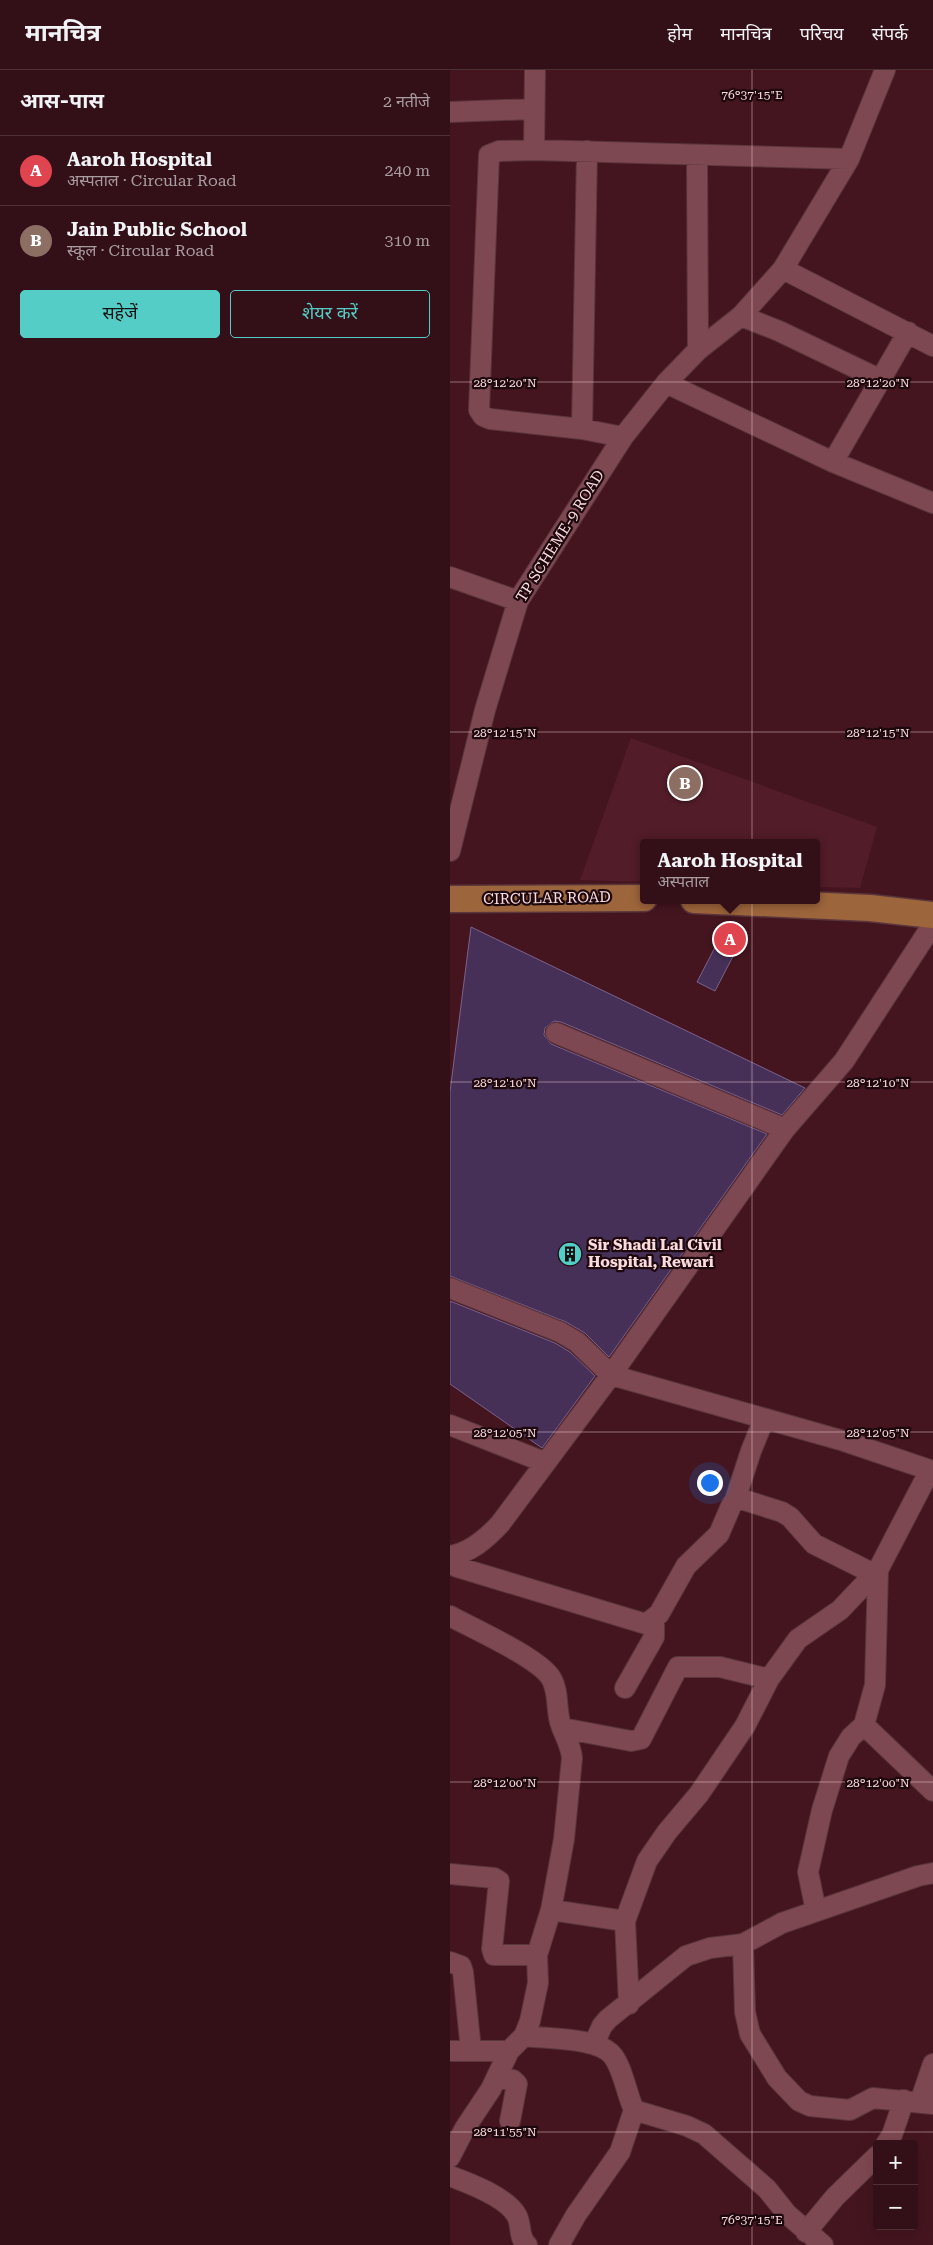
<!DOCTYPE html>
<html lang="hi">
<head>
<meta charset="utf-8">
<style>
	:root { --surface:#331017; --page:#3e1e24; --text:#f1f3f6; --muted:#a99da1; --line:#4e3036; --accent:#54cdc6 }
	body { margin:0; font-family:"Roboto Serif","Noto Sans Devanagari",serif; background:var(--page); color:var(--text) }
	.controls { position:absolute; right:15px; bottom:15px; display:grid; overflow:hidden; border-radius:5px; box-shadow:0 5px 20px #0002 }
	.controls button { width:45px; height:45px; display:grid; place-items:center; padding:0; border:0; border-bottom:1px solid var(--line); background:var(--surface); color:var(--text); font:25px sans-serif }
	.you { position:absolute; left:259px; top:1412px; width:18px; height:18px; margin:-12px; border:4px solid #fff; border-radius:50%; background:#1a73e8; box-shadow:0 0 0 8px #1a73e833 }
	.badge { display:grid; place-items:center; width:32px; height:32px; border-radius:50%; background:var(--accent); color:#fff; font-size:16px; font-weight:700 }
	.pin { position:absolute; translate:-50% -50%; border:2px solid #fff; box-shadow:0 1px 5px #0006 }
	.popup { position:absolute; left:190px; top:769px; width:180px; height:65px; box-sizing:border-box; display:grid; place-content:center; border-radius:5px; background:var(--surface); filter:drop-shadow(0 1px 4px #0005); font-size:16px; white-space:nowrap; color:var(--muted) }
	.popup b { font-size:19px; color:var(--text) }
	.popup::after { content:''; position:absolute; left:50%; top:100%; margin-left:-10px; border:10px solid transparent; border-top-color:var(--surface) }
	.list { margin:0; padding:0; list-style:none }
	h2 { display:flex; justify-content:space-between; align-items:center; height:65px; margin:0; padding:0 20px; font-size:21px }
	h2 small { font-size:16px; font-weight:400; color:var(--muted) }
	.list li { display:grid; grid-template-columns:32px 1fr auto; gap:15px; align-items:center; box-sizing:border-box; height:70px; padding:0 20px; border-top:1px solid var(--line) }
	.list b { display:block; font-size:19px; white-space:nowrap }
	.list p { margin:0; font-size:16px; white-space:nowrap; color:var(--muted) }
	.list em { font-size:16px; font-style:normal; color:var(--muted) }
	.actions { display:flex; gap:10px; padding:15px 20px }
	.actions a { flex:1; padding:11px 0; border:1px solid var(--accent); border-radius:5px; text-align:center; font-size:18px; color:var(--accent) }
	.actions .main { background:var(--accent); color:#111 }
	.map { position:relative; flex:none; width:483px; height:2175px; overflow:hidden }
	header { display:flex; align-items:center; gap:30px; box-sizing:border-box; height:70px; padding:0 25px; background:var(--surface); border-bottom:1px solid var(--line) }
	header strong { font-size:24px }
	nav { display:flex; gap:28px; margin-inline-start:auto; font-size:18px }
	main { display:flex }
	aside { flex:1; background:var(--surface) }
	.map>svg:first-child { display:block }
</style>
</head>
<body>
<header>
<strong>मानचित्र</strong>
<nav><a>होम</a><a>मानचित्र</a><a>परिचय</a><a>संपर्क</a></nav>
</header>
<main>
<aside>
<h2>आस-पास<small>2 नतीजे</small></h2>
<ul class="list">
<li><span class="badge" style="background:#e0444e">A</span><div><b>Aaroh Hospital</b><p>अस्पताल · Circular Road</p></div><em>240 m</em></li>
<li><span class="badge" style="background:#8d6e63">B</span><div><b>Jain Public School</b><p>स्कूल · Circular Road</p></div><em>310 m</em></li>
</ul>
<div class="actions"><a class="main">सहेजें</a><a>शेयर करें</a></div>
</aside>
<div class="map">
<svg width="483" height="2175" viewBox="0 0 483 2175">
	<rect width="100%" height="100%" fill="#44151f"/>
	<!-- built -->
	<path fill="#521c28" d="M181,668L427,757L410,818L366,817V773H194V812L130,810Z"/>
	<!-- building -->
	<path fill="#473058" stroke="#7b628e" d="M21,857L355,1018L332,1045L111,952L104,951L95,958L94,965L101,974L317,1064L159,1287L135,1263L116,1252L0,1206V1022Z
		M275,858L293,867L265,921L247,912Z
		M0,1231L105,1273L120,1282L145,1306L92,1378L0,1314Z"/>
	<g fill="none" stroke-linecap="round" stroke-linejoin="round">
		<!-- minor casing -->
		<g stroke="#5b353c" stroke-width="22">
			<path id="minor" d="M0,42L84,39
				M84,80L85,0
				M247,85L248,280
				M333,199L483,276
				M291,246L329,261L431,310
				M216,313L383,392L483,433
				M132,359L137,81
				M173,367L132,359L40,349L33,346L29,340L39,85L49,81L84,80L399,89
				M383,392L458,262
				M0,507L68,531
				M0,781L35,640L68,531L173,367L216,313L248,280L291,246L333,199L399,89L435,0
				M106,963L335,1059
				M0,1218L110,1262L127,1272L161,1305L394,1371L483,1401
				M0,1355L94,1392
				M285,1430L301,1381L314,1349
				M0,1486C20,1483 36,1469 50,1454L161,1305L335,1059L394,991L483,854
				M7,1497L196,1554L209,1544L236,1496L269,1464L281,1436L285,1430H294L332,1442L340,1447L364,1474L424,1504
				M0,1546C22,1558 89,1588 101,1608C109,1621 106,1638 110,1652C114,1665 121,1675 122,1688L114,1769L101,1840L87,1885L88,1913L80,1951L74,1966L59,1981L41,2019L15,2058L0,2087
				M175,1618L204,1567V1550
				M414,1655L483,1721
				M112,1658L181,1671L191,1669L228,1597H270L319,1609
				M0,1804L44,1808L49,1811L42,1879L44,1885H87
				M101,1840L175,1851
				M366,1841L358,1802L372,1740L389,1686L401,1667L414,1655L425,1615L428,1500L480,1400
				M293,1874L295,1942L300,1964L327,2008L349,2031L360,2036L400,2040L423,2028L483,2034
				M0,1892L11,1896L13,1902L21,1980
				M179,1934L175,1851L197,1791L217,1762L249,1724L295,1656L319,1609L348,1569L390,1540L428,1500
				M74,1966C96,1969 149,1967 163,1986C173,1999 177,2025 184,2040L237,2056L254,2064L317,2119L337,2144L373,2175
				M144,1974L152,1956L158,1949L236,1886L260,1878L293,1874L332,1853L468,1806L483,1803
				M0,1981H59
				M48,2007L63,2010L67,2014L60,2051
				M470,2032L483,1994
				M436,2074L442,2065L454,2030
				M0,2106C19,2113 57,2127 67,2146C72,2156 68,2167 77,2175
				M356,2162L385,2127L427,2086
				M109,2175L126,2145L170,2082L184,2040"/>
		</g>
		<!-- major casing -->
		<g stroke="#5b353c" stroke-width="29">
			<path id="major" d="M0,829L194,828
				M244,830L420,838L483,845"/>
		</g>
		<!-- minor -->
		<use href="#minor" stroke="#7d4851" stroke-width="20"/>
		<!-- major -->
		<use href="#major" stroke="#9d653b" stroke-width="26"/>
	</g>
	<!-- ticks -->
	<path fill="none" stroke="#fcdbdf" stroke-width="1" stroke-opacity="0.45" d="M302,0V2175M0,312H483M0,662H483M0,1012H483M0,1362H483M0,1712H483M0,2062H483"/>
	<!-- icons -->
	<defs>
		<g id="building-disc" transform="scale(1.25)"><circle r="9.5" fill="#54cdc6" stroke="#1d090d"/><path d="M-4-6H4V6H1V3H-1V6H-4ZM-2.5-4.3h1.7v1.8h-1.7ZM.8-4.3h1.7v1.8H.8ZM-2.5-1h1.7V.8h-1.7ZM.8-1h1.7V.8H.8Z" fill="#111"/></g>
	</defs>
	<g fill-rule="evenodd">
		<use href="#building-disc" x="120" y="1184"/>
	</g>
	<g text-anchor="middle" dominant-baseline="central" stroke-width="4.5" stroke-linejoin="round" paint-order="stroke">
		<!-- street labels -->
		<g font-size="15" fill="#fcdbdf" stroke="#1d090d">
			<text transform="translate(110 466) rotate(-58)">TP SCHEME-9 ROAD</text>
			<text transform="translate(97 828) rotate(-1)">CIRCULAR ROAD</text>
		</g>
		<!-- poi labels -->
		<g font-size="15" font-weight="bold" fill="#fcdbdf" stroke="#1d090d" text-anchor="start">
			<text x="138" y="1175">Sir Shadi Lal Civil<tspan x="138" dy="17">Hospital, Rewari</tspan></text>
		</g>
	</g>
	<g font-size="12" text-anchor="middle" fill="#fcdbdf" stroke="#1d090d" stroke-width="4.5" stroke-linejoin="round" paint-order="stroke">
		<text x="302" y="29">76°37'15"E</text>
		<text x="55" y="317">28°12'20"N</text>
		<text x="428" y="317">28°12'20"N</text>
		<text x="55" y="667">28°12'15"N</text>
		<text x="428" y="667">28°12'15"N</text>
		<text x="55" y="1017">28°12'10"N</text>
		<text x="428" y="1017">28°12'10"N</text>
		<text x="55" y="1367">28°12'05"N</text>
		<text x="428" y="1367">28°12'05"N</text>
		<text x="55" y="1717">28°12'00"N</text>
		<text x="428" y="1717">28°12'00"N</text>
		<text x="55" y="2066">28°11'55"N</text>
		<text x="302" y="2154">76°37'15"E</text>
	</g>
</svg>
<div class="controls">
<button>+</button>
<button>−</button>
</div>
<div class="you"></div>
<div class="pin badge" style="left:280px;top:869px;background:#e0444e">A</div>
<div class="popup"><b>Aaroh Hospital</b>अस्पताल</div>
<div class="pin badge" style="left:235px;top:713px;background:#8d6e63">B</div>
</div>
</main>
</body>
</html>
